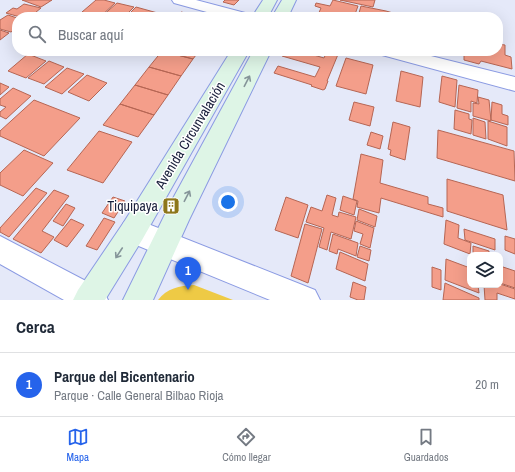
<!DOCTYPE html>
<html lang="es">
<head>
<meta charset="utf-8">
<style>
	:root { --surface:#fff; --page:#f6f6f7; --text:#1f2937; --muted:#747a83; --line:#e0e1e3; --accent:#2563eb }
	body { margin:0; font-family:"Archivo Narrow",sans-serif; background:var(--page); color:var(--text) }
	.controls { position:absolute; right:12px; bottom:12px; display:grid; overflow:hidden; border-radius:8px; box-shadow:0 4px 16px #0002 }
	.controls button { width:36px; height:36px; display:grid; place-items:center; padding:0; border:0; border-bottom:1px solid var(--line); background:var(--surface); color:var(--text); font:20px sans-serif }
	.you { position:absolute; left:228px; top:202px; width:14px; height:14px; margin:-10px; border:3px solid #fff; border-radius:50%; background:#1a73e8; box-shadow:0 0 0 6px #1a73e833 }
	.badge { display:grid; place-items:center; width:26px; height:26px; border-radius:50%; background:var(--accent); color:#fff; font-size:13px; font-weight:700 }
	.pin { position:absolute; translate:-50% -33px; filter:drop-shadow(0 1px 2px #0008) }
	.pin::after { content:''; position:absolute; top:21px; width:14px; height:12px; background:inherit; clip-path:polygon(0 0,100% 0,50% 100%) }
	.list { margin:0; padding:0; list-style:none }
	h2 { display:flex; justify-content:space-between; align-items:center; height:52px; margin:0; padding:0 16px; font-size:17px }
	h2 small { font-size:13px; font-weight:400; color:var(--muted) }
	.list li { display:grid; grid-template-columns:26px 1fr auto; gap:12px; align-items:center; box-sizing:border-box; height:64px; padding:0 16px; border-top:1px solid var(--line) }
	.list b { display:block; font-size:15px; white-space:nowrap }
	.list p { margin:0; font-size:13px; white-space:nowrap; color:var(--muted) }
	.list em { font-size:13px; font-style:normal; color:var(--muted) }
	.icon { flex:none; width:22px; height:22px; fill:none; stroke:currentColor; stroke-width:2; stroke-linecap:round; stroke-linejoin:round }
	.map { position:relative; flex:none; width:515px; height:300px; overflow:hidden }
	.search { position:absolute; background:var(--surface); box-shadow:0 4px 16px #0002; left:12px; right:12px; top:12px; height:44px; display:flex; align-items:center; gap:10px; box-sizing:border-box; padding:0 14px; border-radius:16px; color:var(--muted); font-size:15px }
	.sheet { height:116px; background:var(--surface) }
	nav { display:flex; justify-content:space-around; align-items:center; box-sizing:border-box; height:56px; border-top:1px solid var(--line); background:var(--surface); font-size:11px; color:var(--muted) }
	nav a { display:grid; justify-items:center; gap:2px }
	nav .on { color:var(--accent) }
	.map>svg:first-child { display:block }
</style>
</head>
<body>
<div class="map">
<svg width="515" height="300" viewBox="0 0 515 300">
	<rect width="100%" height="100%" fill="#e5e9f9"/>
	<!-- green -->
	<path fill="#eeca45" d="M194,285L233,300H158C167,288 179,286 194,285Z"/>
	<!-- building -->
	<path fill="#f49e8a" stroke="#b66654" d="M22,0H52L41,7Z
		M96,0H104L115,3L100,17L82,12Z
		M225,0H239L234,5L223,2Z
		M333,0L358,6L354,17H317L321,8L315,6L316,3L330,6Z
		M340,0H375L373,7Z
		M117,3L134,7L124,17H101Z
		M24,4L41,8L30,17H20L6,13L13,8L17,9Z
		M361,6L386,11L393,13L392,17H375L359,13Z
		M136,7L154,12L149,17H126Z
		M154,12L173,17H149Z
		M181,12L195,15L194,17H177Z
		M8,15L17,18V28L11,32L0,29V20Z
		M0,30L9,33L0,40Z
		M498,44L505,45V55L511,57L512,69L481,61L479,64L464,60V51H498Z
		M162,51H199L193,59Z
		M162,51L193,59L181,76L149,67Z
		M285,51H300L324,58L327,51L339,52L327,81H328L325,89L323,90L311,86L312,85L274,73L278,66L315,77L320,67L282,56Z
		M28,54L46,61L26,78L8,71Z
		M346,58L373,65L366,94L336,86Z
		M49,61L64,67L44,84L28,78Z
		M149,67L181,76L168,95L135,85Z
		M67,68L84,74L62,94L45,87Z
		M401,71L423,77L420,107L396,101Z
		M87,75L107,83L89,101L68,92Z
		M442,76L457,80L455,107L439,102Z
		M0,83L9,87L0,95Z
		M135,85L168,95L154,115L120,104Z
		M459,85L478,90L477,103L471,101V112L457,108Z
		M13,88L31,96L6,119L0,116V112L6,107L0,105V99Z
		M478,97L489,100L491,121L473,116V103L479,104Z
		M34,100L80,118L44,156L0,136V131Z
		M354,102L374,107L370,126L349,120Z
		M492,102L502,105V114L508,116V125L491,120Z
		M120,104L154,115L138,137L103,125Z
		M455,110L469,114V119L472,120L471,134L454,129Z
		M473,118L485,122L486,139L473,135Z
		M488,121L507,127V146L488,139Z
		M393,122L410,127L405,160L390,155L391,150L388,149Z
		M438,130L514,151L515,181L437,158Z
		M99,131L132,142L103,183L67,170Z
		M371,132L383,136L380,149L367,145Z
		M24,150L53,163L23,196L0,185V173Z
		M361,154L383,160L380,183L428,197V204L443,208V217L381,198L379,213L357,207L358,201L353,199Z
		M447,179L503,195L507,230L447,211Z
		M36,188L47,193L9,237L0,232V228Z
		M54,190L69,196L42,231L54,237L41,253L13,239Z
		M327,195L336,198L332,215L338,217L339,212L356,217L351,239L331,232L327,250L319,247L324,228L306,222L311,207L322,211Z
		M343,196L357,201L354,215L340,210Z
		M113,197L125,201L114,218L102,213Z
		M286,197L308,205L298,238L275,230Z
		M66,204L75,208L63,226L53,221Z
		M359,209L377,216L375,227L357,220Z
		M104,218L115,222L97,250L86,246Z
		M71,219L84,225L67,247L54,240Z
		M446,220L459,225L458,238L471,243L470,254L444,244Z
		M356,221L374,228L370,248L360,244L363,234L354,231Z
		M305,224L322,229L308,283L291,276Z
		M464,229L495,239V250L465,240Z
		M333,234L358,243L356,256L338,249L337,254L329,251Z
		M505,236L515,239V254L505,250Z
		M360,246L371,250L369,261L357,257Z
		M473,246L489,251V255H473Z
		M340,252L368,264L365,281L336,269Z
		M446,259L470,268V285H478L479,293L445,280Z
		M500,266L515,271V288L500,283Z
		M432,267L441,270V290L432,287Z
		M353,282L366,287L364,300H358L350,297Z
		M445,283L479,298V300H443Z
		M500,284L515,289V299L497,293V300H485L484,285H500Z"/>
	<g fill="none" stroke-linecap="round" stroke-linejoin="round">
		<!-- minor casing -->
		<g stroke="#8b9be3" stroke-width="2">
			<path id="minor" d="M172,0H196L249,14L251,17H225L174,3Z
				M379,51H411L515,77V91L382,55Z
				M133,218L315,290L320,300H270L124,240L120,231L124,222Z
				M0,236L103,290L108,300H64L0,264Z"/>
		</g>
		<!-- secondary casing -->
		<g stroke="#8b9be3" stroke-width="2">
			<path id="secondary" d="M263,0H277L268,17H252Z
				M282,0H296L288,17H272Z
				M231,51H249L142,240L105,300H73L78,290L124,222Z
				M253,51H271L189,220L153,300H123L171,202Z"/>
		</g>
		<!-- minor -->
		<use href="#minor" fill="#fff" fill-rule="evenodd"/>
		<!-- secondary -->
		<use href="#secondary" fill="#def5e6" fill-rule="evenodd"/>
	</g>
	<!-- one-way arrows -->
	<defs><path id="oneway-shaft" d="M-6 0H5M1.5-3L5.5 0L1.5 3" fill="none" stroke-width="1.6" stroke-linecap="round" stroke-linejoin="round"/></defs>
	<g stroke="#859599">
		<use href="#oneway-shaft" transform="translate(247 81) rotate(-63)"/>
		<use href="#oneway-shaft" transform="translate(187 196) rotate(-63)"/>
		<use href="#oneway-shaft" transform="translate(119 253) rotate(123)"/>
	</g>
	<!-- icons -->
	<defs>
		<g id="building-square" transform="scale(0.9)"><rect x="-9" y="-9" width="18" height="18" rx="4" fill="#8d761a" stroke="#fff"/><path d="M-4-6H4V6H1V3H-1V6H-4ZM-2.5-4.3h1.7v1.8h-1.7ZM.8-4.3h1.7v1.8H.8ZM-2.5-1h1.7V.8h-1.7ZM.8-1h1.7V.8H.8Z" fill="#fff"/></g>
	</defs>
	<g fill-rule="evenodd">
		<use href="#building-square" x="171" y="206"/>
	</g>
	<g text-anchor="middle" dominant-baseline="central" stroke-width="3" stroke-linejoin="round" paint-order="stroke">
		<!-- street labels -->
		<g font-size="14" fill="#191f3b" stroke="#fff">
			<text transform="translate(190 135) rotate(-59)">Avenida Circunvalación</text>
		</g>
		<!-- poi labels -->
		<g font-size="14" fill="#191f3b" stroke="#fff" text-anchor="end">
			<text x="158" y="206">Tiquipaya</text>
		</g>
	</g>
</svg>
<div class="controls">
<button><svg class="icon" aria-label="layers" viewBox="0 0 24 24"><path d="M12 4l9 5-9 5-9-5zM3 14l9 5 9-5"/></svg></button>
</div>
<div class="you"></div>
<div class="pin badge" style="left:188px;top:290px">1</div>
<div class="search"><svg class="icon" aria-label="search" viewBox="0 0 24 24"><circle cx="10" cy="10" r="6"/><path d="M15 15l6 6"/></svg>Buscar aquí</div>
</div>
<section class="sheet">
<h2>Cerca<small></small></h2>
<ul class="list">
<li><span class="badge">1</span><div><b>Parque del Bicentenario</b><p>Parque · Calle General Bilbao Rioja</p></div><em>20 m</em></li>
</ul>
</section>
<nav>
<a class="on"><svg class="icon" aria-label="map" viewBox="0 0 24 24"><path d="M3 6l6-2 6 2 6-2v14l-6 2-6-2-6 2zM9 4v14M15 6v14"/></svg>Mapa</a>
<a><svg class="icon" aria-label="directions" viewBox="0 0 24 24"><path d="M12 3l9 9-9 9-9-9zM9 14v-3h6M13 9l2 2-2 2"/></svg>Cómo llegar</a>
<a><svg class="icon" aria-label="saved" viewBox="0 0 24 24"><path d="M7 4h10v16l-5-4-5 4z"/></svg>Guardados</a>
</nav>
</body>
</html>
